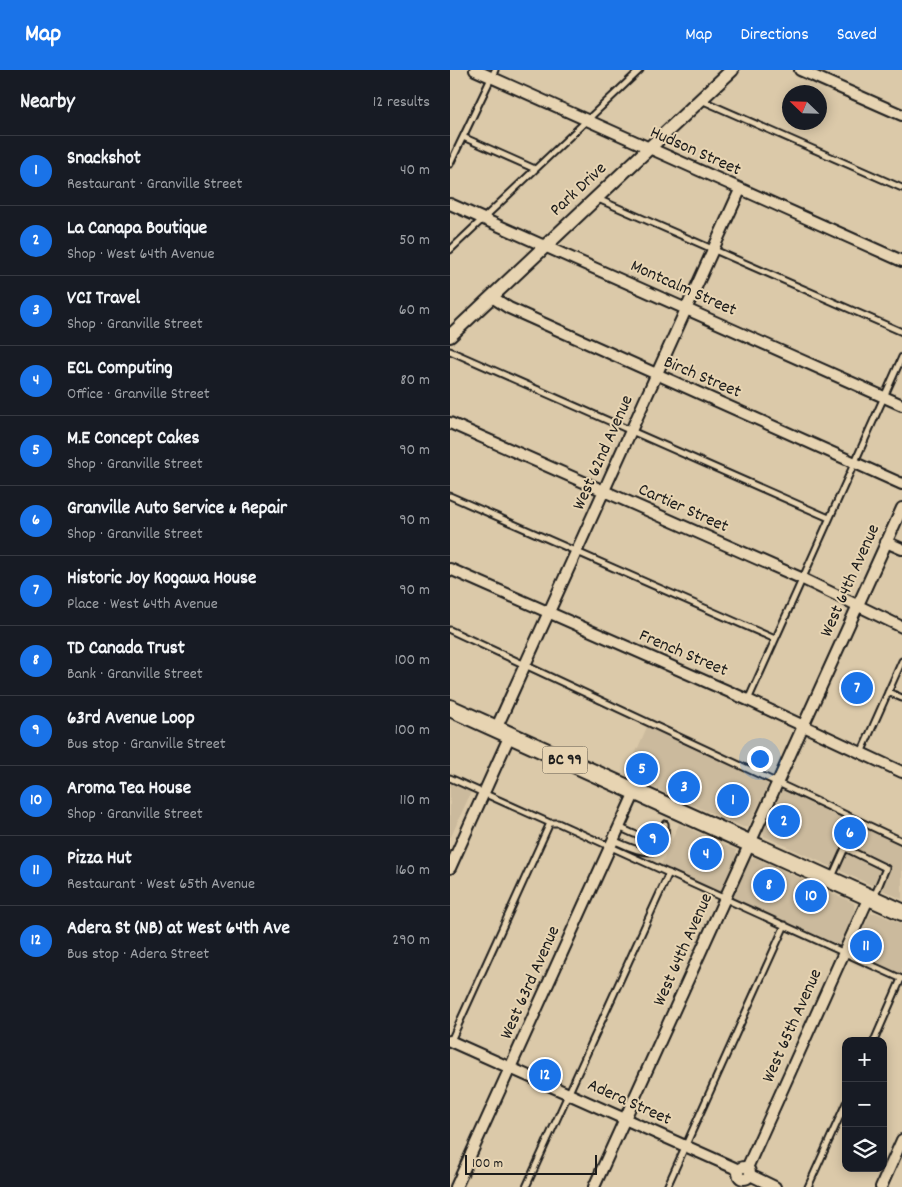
<!DOCTYPE html>
<html lang="en">
<head>
<meta charset="utf-8">
<style>
	:root { --surface:#171b24; --page:#20242c; --text:#f1f3f6; --muted:#9ea1a6; --line:#363941; --accent:#1a73e8 }
	body { margin:0; font-family:Dekko,sans-serif; background:var(--page); color:var(--text) }
	.controls { position:absolute; right:15px; bottom:15px; display:grid; overflow:hidden; border-radius:10px; box-shadow:0 2px 12px #0003 }
	.controls button { width:45px; height:45px; display:grid; place-items:center; padding:0; border:0; border-bottom:1px solid var(--line); background:var(--surface); color:var(--text); font:25px sans-serif }
	.compass { position:absolute; left:332px; top:15px; width:45px; height:45px; border-radius:50%; background:var(--surface); box-shadow:0 2px 12px #0003; rotate:293deg }
	.scale { position:absolute; left:15px; bottom:12px; width:132px; box-sizing:border-box; padding-left:5px; border:2px solid #1c1c1c; border-top:0; font-size:14px; line-height:18px; white-space:nowrap; color:#1c1c1c; -webkit-text-stroke:4px #e7d4b2; paint-order:stroke }
	.you { position:absolute; left:309px; top:688px; width:18px; height:18px; margin:-12px; border:4px solid #fff; border-radius:50%; background:#1a73e8; box-shadow:0 0 0 8px #1a73e833 }
	.badge { display:grid; place-items:center; width:32px; height:32px; border-radius:50%; background:var(--accent); color:#fff; font-size:16px; font-weight:700 }
	.pin { position:absolute; translate:-50% -50%; border:2px solid #fff; box-shadow:0 1px 5px #0006 }
	.list { margin:0; padding:0; list-style:none }
	h2 { display:flex; justify-content:space-between; align-items:center; height:65px; margin:0; padding:0 20px; font-size:21px }
	h2 small { font-size:16px; font-weight:400; color:var(--muted) }
	.list li { display:grid; grid-template-columns:32px 1fr auto; gap:15px; align-items:center; box-sizing:border-box; height:70px; padding:0 20px; border-top:1px solid var(--line) }
	.list b { display:block; font-size:19px; white-space:nowrap }
	.list p { margin:0; font-size:16px; white-space:nowrap; color:var(--muted) }
	.list em { font-size:16px; font-style:normal; color:var(--muted) }
	.icon { flex:none; width:28px; height:28px; fill:none; stroke:currentColor; stroke-width:2; stroke-linecap:round; stroke-linejoin:round }
	.map { position:relative; flex:none; width:452px; height:1117px; overflow:hidden }
	header { display:flex; align-items:center; gap:30px; box-sizing:border-box; height:70px; padding:0 25px; background:var(--accent); color:#fff }
	header strong { font-size:24px }
	nav { display:flex; gap:28px; margin-inline-start:auto; font-size:18px }
	main { display:flex }
	aside { flex:1; background:var(--surface) }
	.map>svg:first-child { display:block }
</style>
</head>
<body>
<header>
<strong>Map</strong>
<nav><a>Map</a><a>Directions</a><a>Saved</a></nav>
</header>
<main>
<aside>
<h2>Nearby<small>12 results</small></h2>
<ul class="list">
<li><span class="badge">1</span><div><b>Snackshot</b><p>Restaurant · Granville Street</p></div><em>40 m</em></li>
<li><span class="badge">2</span><div><b>La Canapa Boutique</b><p>Shop · West 64th Avenue</p></div><em>50 m</em></li>
<li><span class="badge">3</span><div><b>VCI Travel</b><p>Shop · Granville Street</p></div><em>60 m</em></li>
<li><span class="badge">4</span><div><b>ECL Computing</b><p>Office · Granville Street</p></div><em>80 m</em></li>
<li><span class="badge">5</span><div><b>M.E Concept Cakes</b><p>Shop · Granville Street</p></div><em>90 m</em></li>
<li><span class="badge">6</span><div><b>Granville Auto Service &amp; Repair</b><p>Shop · Granville Street</p></div><em>90 m</em></li>
<li><span class="badge">7</span><div><b>Historic Joy Kogawa House</b><p>Place · West 64th Avenue</p></div><em>90 m</em></li>
<li><span class="badge">8</span><div><b>TD Canada Trust</b><p>Bank · Granville Street</p></div><em>100 m</em></li>
<li><span class="badge">9</span><div><b>63rd Avenue Loop</b><p>Bus stop · Granville Street</p></div><em>100 m</em></li>
<li><span class="badge">10</span><div><b>Aroma Tea House</b><p>Shop · Granville Street</p></div><em>110 m</em></li>
<li><span class="badge">11</span><div><b>Pizza Hut</b><p>Restaurant · West 65th Avenue</p></div><em>160 m</em></li>
<li><span class="badge">12</span><div><b>Adera St (NB) at West 64th Ave</b><p>Bus stop · Adera Street</p></div><em>290 m</em></li>
</ul>
</aside>
<div class="map">
<svg width="452" height="1117" viewBox="0 0 452 1117">
	<rect width="100%" height="100%" fill="#dbc9a9"/>
	<filter id="ink" filterUnits="userSpaceOnUse"><feTurbulence type="fractalNoise" baseFrequency=".02" numOctaves="2"/><feDisplacementMap in="SourceGraphic" scale="10" xChannelSelector="R" yChannelSelector="G"/><feConvolveMatrix kernelMatrix="1 2 1 2 8 2 1 2 1" color-interpolation-filters="sRGB"/></filter>
	<g filter="url(#ink)">
		<!-- built -->
		<path fill="#cbba9d" d="M197,657L313,710L318,715L298,757H293L176,705Z
			M0,713L21,722L0,769Z
			M332,721H338L452,774V829L314,766L313,761Z
			M229,754L286,780V788L270,823L210,797Z
			M306,788L404,833L405,842L389,875L282,828L299,791Z
			M421,843H426L452,854V905L402,881Z"/>
		<g fill="none" stroke-linecap="round" stroke-linejoin="round">
			<!-- service casing -->
			<g stroke="#1c1c1c" stroke-width="9">
				<path id="service" d="M251,30L452,118
					M13,67L85,99
					M0,94L45,0
					M148,129L452,262
					M0,180L190,0
					M0,281L379,448
					M0,426L325,569
					M0,560L452,771
					M438,622L452,628
					M298,630L452,287
					M411,683L452,591
					M0,708L100,753H108L452,909
					M169,757C187,765 202,777 215,754
					M163,770C187,781 219,796 215,754
					M382,807L395,778L436,798L424,827
					M424,971L451,909
					M0,973L100,753
					M76,1117L219,803
					M217,1117L335,855
					M358,1117L396,1033"/>
			</g>
			<!-- minor casing -->
			<g stroke="#1c1c1c" stroke-width="14">
				<path id="minor" d="M25,0L452,191
					M350,0L452,45
					M0,134L452,335
					M42,227L59,238L452,414
					M0,353L353,509L452,557
					M436,472L452,479
					M0,499L298,630L452,702
					M46,659L290,120
					M0,798L60,665
					M0,971L289,1100
					M288 1103a6 6 0 1 1 12 0a6 6 0 1 1-12 0Z
					M297,1098L419,827
					M300,1105L325,1117
					M6,1117L185,722
					M144,1117L452,438
					M431,1117L452,1070"/>
			</g>
			<!-- tertiary casing -->
			<g stroke="#1c1c1c" stroke-width="16">
				<path id="tertiary" d="M0,266L282,0"/>
			</g>
			<!-- trunk casing -->
			<g stroke="#1c1c1c" stroke-width="20">
				<path id="trunk" d="M0,638L452,842"/>
			</g>
			<!-- service -->
			<use href="#service" stroke="#e7d4b2" stroke-width="5"/>
			<!-- minor -->
			<use href="#minor" stroke="#e7d4b2" stroke-width="10"/>
			<!-- tertiary -->
			<use href="#tertiary" stroke="#e7d4b2" stroke-width="12"/>
			<!-- trunk -->
			<use href="#trunk" stroke="#e7d4b2" stroke-width="16"/>
		</g>
	</g>
	<g text-anchor="middle" dominant-baseline="central" stroke-width="4" stroke-linejoin="round" paint-order="stroke">
		<!-- shield labels -->
		<rect fill="#e7d4b2" stroke="#595349" stroke-width="1" x="92.5" y="676.5" width="45" height="27" rx="4"/>
		<g font-size="16" font-weight="bold" fill="#1c1c1c">
			<text x="115" y="690">BC 99</text>
		</g>
		<!-- street labels -->
		<g font-size="18" fill="#1c1c1c" stroke="#e7d4b2">
			<text transform="translate(245 82) rotate(24)">Hudson Street</text>
			<text transform="translate(129 120) rotate(-43)">Park Drive</text>
			<text transform="translate(233 219) rotate(24)">Montcalm Street</text>
			<text transform="translate(252 308) rotate(23)">Birch Street</text>
			<text transform="translate(154 383) rotate(-66)">West 62nd Avenue</text>
			<text transform="translate(233 439) rotate(24)">Cartier Street</text>
			<text transform="translate(401 511) rotate(-66)">West 64th Avenue</text>
			<text transform="translate(233 584) rotate(23)">French Street</text>
			<text transform="translate(234 880) rotate(-66)">West 64th Avenue</text>
			<text transform="translate(81 913) rotate(-66)">West 63rd Avenue</text>
			<text transform="translate(343 956) rotate(-66)">West 65th Avenue</text>
			<text transform="translate(179 1033) rotate(24)">Adera Street</text>
		</g>
	</g>
</svg>
<div class="controls">
<button>+</button>
<button>−</button>
<button><svg class="icon" aria-label="layers" viewBox="0 0 24 24"><path d="M12 4l9 5-9 5-9-5zM3 14l9 5 9-5"/></svg></button>
</div>
<svg class="compass" viewBox="-18 -18 36 36"><path d="M0-13l5 13h-10z" fill="#e53935"/><path d="M0 13l5-13h-10z" fill="#9ea1a6"/></svg>
<div class="scale">100 m</div>
<div class="you"></div>
<div class="pin badge" style="left:283px;top:730px">1</div>
<div class="pin badge" style="left:334px;top:751px">2</div>
<div class="pin badge" style="left:234px;top:717px">3</div>
<div class="pin badge" style="left:256px;top:784px">4</div>
<div class="pin badge" style="left:192px;top:699px">5</div>
<div class="pin badge" style="left:400px;top:763px">6</div>
<div class="pin badge" style="left:407px;top:618px">7</div>
<div class="pin badge" style="left:319px;top:815px">8</div>
<div class="pin badge" style="left:203px;top:769px">9</div>
<div class="pin badge" style="left:361px;top:826px">10</div>
<div class="pin badge" style="left:416px;top:876px">11</div>
<div class="pin badge" style="left:95px;top:1005px">12</div>
</div>
</main>
</body>
</html>
